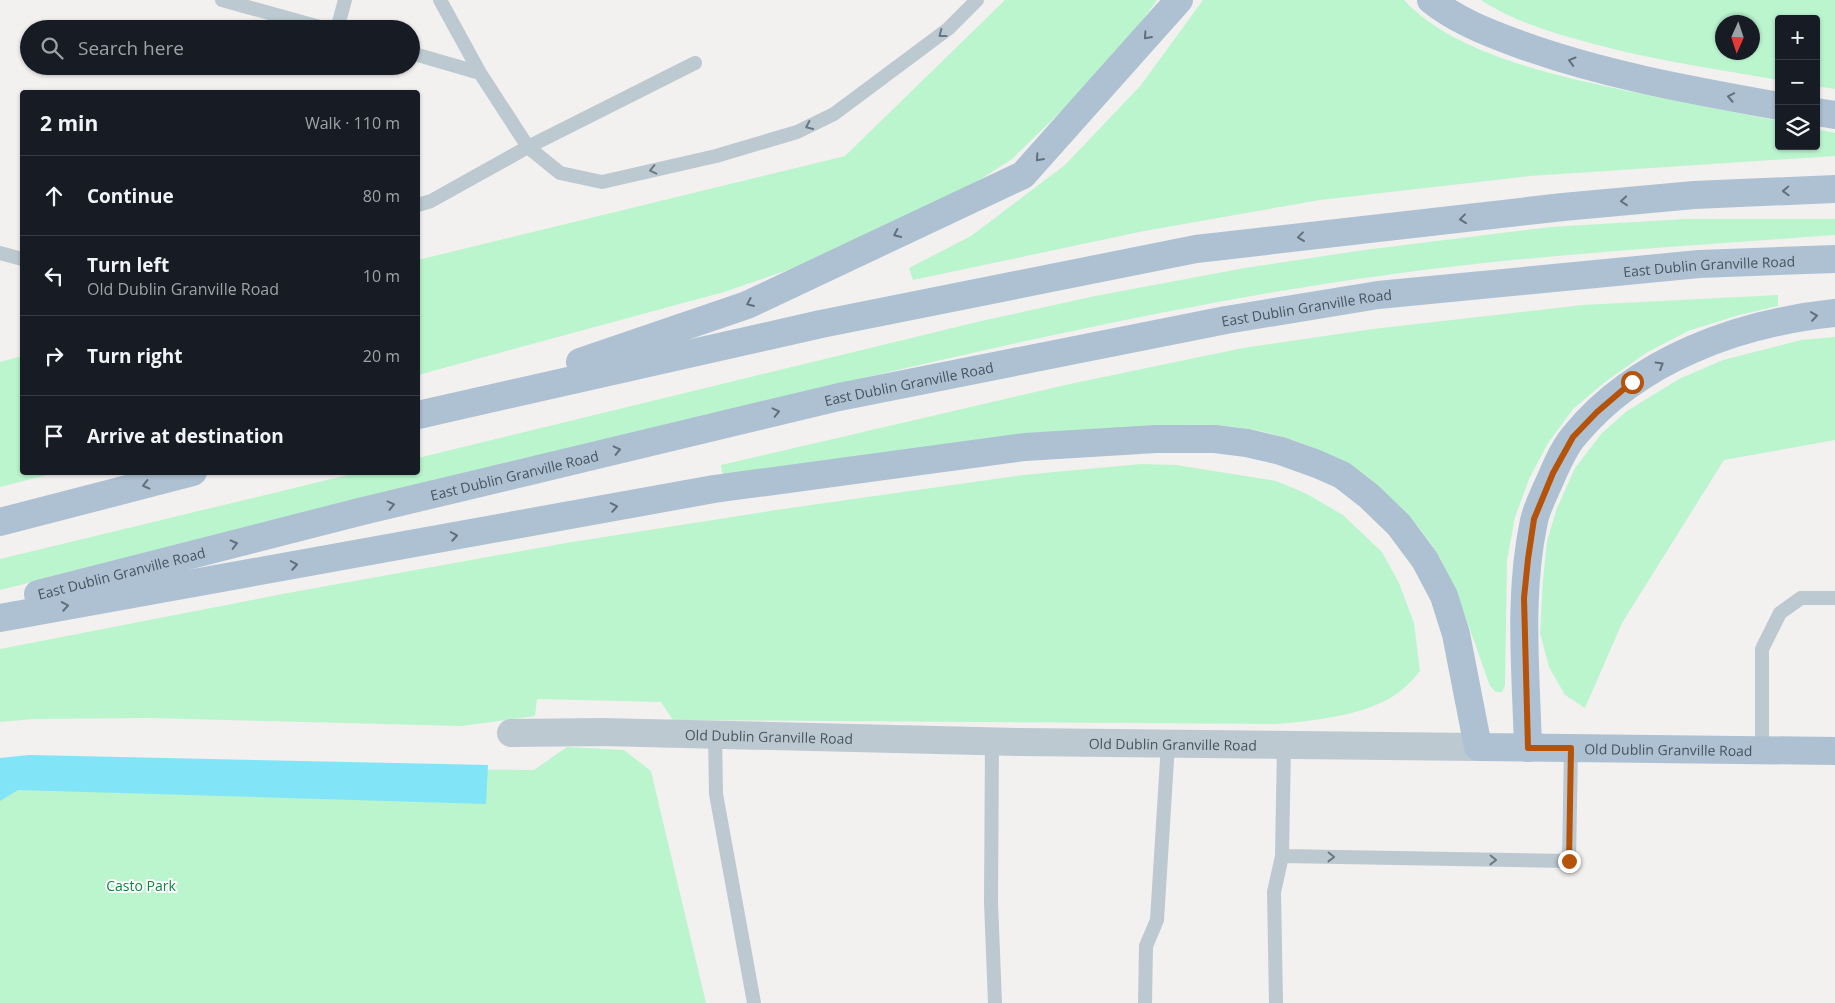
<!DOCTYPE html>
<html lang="en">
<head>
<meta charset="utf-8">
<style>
	:root { --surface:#171b24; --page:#242831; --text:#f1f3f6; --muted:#9ea1a6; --line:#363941 }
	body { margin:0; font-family:"Open Sans",sans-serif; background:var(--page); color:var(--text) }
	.controls { position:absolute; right:15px; top:15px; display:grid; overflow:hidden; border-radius:5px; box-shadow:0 1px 4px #0004 }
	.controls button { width:45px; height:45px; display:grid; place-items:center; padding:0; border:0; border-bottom:1px solid var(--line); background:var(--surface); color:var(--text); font:25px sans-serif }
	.compass { position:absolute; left:1715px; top:15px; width:45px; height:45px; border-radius:50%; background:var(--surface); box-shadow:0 1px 4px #0004; rotate:183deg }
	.stop { position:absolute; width:15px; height:15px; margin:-11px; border:4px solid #b45309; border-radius:50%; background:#fff }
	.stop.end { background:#b45309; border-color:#fff; box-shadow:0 1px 5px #0008 }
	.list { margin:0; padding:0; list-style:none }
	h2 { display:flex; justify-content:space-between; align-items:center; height:65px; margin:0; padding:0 20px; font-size:21px }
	h2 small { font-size:16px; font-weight:400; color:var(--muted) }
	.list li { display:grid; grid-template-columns:32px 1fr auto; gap:15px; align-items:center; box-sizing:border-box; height:80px; padding:0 20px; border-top:1px solid var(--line) }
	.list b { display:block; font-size:19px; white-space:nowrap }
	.list p { margin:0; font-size:16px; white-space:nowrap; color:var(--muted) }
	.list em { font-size:16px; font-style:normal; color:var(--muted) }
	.icon { flex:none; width:28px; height:28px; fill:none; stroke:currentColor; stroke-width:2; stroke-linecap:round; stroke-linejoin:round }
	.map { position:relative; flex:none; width:1835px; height:1003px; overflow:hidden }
	.search { position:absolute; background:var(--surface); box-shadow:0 1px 4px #0004; left:20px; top:20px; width:400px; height:55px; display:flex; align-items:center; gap:12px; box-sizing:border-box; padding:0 18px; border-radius:28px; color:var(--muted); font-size:19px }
	.panel { position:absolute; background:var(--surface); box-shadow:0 1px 4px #0004; left:20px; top:90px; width:400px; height:385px; border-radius:5px }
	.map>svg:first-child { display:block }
</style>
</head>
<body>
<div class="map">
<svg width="1835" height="1003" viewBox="0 0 1835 1003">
	<rect width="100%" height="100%" fill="#f3f0f0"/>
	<!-- green -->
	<path fill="#baf5ce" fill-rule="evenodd" d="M1005,0H1157L1115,59L1012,159L935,209L840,252L724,292L418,375V260L845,156Z
		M1203,0H1404C1458,59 1576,80 1652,96C1694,104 1737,113 1779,121V146H1816V129L1835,133V156L1530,176L1320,200L1144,231L913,280L909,268L971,236L1065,165L1141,85Z
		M1481,0H1835V89L1816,86V19H1779V80C1716,69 1652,60 1590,43C1552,33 1515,22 1481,0ZM1722,22H1752V52H1722Z
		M1685,219H1835V235C1688,246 1541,254 1394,274C1189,301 987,349 786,396C523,459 262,525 0,590V559L356,473L418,472V458L977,322L1095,296L1245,268L1364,250L1551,227Z
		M1778,295V306L1739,315L1688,331L1646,353L1605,382L1573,409L1548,443L1529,479L1515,517L1507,560L1505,686L1502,692H1496L1490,686C1477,650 1465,612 1449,577C1445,569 1442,560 1437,553C1394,485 1322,440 1243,428C1205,422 1167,426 1129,428L723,476L721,465L1065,385L1243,348L1373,329L1582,305Z
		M1835,337V440L1724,460L1622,623L1585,708L1565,695L1549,667L1540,633L1543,580L1547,541L1557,508L1575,468L1602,433L1627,411L1679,379L1723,360L1801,340Z
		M22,356V472L55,473L0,487V362Z
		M1141,464L1176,465L1276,481L1305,493L1343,515L1382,552L1399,583L1414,623L1420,671C1415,677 1410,683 1404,688C1375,715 1313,721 1275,724L673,720L661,702L537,699L535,716L462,726L149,718L34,719L0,722V649L288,593L566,543L776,510L1023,475Z
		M567,747L624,750L651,771L706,1003H0V766L534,770Z"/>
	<!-- water -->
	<path fill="#82e4f7" d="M29,755L488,765L486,804L18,790L0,801V758Z"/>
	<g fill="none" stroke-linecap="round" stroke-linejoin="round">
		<!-- lane -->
		<path stroke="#bcc9d1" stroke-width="14" d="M222,0L327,29
			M440,0L480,73
			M337,29L345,0
			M411,53L480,73L528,147L560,173L602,182L716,156L797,132L834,114L948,29L977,0
			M418,205L431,201L528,147L695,63
			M0,253L22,259
			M715,734L716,794L754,1003
			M992,741L991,902L995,1003
			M1762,750V649L1780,613L1801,598H1835
			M1282,856L1569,861L1571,748
			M1145,1003L1146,946L1157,920L1168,744
			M1276,1003L1274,892L1282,856L1284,745"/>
		<!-- street -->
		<path stroke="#bcc9d1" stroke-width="28" id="s1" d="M511,733L602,732L1020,742L1478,747"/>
		<!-- primary -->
		<g stroke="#adc1d2" stroke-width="28">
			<path d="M1431,0C1456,20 1486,32 1516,43C1600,74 1690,90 1779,106"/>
			<path d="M1816,112L1835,115"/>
			<path d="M580,362L747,305L1023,175L1179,0"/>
			<path d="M418,415L821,324L1196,249L1563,207L1694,195L1835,189"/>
			<path d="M0,522L193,472"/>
			<path id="s2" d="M38,594L363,511L839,397L1226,320L1378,295L1699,264L1835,259"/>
			<path id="s3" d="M0,618L714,489L1025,447L1156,439H1215L1247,443L1281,451L1317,464L1342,475L1369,496L1399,525L1425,560L1444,596L1456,634L1478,747L1835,751"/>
			<path d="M1528,748C1526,672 1518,595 1534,521C1536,510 1542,499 1546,489C1554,472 1562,450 1574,436C1637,359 1739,323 1835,313"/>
		</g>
	</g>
	<!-- one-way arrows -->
	<defs><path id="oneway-chevron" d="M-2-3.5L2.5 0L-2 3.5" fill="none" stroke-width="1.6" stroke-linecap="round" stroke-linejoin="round" transform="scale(1.25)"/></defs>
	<g stroke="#697882">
		<use href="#oneway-chevron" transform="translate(942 34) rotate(143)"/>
		<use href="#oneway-chevron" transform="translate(809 126) rotate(155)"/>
		<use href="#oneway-chevron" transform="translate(653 170) rotate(167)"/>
		<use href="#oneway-chevron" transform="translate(1331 857) rotate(1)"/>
		<use href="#oneway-chevron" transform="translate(1493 860) rotate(1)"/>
	</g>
	<g stroke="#60707c">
		<use href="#oneway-chevron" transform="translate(1147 36) rotate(132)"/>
		<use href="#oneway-chevron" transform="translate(1572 61) rotate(-164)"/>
		<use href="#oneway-chevron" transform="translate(1731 97) rotate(-169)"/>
		<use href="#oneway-chevron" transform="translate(1039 158) rotate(132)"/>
		<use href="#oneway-chevron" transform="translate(1786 191) rotate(178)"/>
		<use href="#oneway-chevron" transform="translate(1624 201) rotate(175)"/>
		<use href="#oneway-chevron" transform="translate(1463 219) rotate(173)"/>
		<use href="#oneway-chevron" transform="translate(897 234) rotate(155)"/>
		<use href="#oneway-chevron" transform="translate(1301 237) rotate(173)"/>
		<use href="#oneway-chevron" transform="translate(750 303) rotate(157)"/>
		<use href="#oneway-chevron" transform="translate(1814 316) rotate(-8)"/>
		<use href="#oneway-chevron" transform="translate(1660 365) rotate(-31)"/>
		<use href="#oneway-chevron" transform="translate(776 412) rotate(-13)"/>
		<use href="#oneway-chevron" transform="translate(617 450) rotate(-13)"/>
		<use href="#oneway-chevron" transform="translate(146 485) rotate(166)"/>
		<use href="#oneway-chevron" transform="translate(391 505) rotate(-13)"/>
		<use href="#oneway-chevron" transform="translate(614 507) rotate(-10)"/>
		<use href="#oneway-chevron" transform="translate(454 536) rotate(-10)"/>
		<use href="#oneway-chevron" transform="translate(234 544) rotate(-14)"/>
		<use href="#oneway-chevron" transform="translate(294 565) rotate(-10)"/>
		<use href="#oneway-chevron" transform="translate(65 606) rotate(-10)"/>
	</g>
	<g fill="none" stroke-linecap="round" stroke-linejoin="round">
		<!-- route -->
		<path stroke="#b45309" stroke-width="6" d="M1569,861L1571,748H1528L1524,598L1528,559L1534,519L1553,473L1573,437L1597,412L1632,382"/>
	</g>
	<g text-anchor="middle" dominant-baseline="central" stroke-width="4" stroke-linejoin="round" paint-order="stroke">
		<!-- street labels -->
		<g font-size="14" fill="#465560" stroke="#fff">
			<text stroke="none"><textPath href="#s2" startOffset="1706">East Dublin Granville Road</textPath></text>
			<text stroke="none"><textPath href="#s2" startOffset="1301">East Dublin Granville Road</textPath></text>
			<text stroke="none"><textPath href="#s2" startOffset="896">East Dublin Granville Road</textPath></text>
			<text stroke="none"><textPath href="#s2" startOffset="491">East Dublin Granville Road</textPath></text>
			<text stroke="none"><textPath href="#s2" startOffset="86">East Dublin Granville Road</textPath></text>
			<text stroke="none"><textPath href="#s1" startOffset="258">Old Dublin Granville Road</textPath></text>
			<text stroke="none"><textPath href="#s1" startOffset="662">Old Dublin Granville Road</textPath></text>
			<text stroke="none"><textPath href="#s3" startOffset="1868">Old Dublin Granville Road</textPath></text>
		</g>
		<!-- park labels -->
		<g font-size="14" fill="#0c8643" stroke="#fff">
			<text x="141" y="885">Casto Park</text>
		</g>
	</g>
</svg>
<div class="controls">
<button>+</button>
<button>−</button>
<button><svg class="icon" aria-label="layers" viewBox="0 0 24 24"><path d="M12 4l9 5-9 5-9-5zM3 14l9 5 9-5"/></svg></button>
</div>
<svg class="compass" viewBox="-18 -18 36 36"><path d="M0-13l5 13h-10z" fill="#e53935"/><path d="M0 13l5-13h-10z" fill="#9ea1a6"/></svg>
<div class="stop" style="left:1632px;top:382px"></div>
<div class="stop end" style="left:1569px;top:861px"></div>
<div class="search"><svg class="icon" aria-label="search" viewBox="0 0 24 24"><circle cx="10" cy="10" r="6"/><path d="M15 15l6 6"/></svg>Search here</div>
<section class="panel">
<h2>2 min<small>Walk · 110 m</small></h2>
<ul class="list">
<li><svg class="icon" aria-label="ahead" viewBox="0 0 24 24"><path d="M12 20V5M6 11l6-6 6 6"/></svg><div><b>Continue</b></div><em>80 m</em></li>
<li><svg class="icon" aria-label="left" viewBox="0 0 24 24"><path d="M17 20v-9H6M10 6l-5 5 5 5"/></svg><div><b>Turn left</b><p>Old Dublin Granville Road</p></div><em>10 m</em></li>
<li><svg class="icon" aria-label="right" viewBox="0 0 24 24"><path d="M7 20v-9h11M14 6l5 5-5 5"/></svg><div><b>Turn right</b></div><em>20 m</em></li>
<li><svg class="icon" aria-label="arrive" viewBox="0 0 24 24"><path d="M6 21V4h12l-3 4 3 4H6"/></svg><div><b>Arrive at destination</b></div></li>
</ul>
</section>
</div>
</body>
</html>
